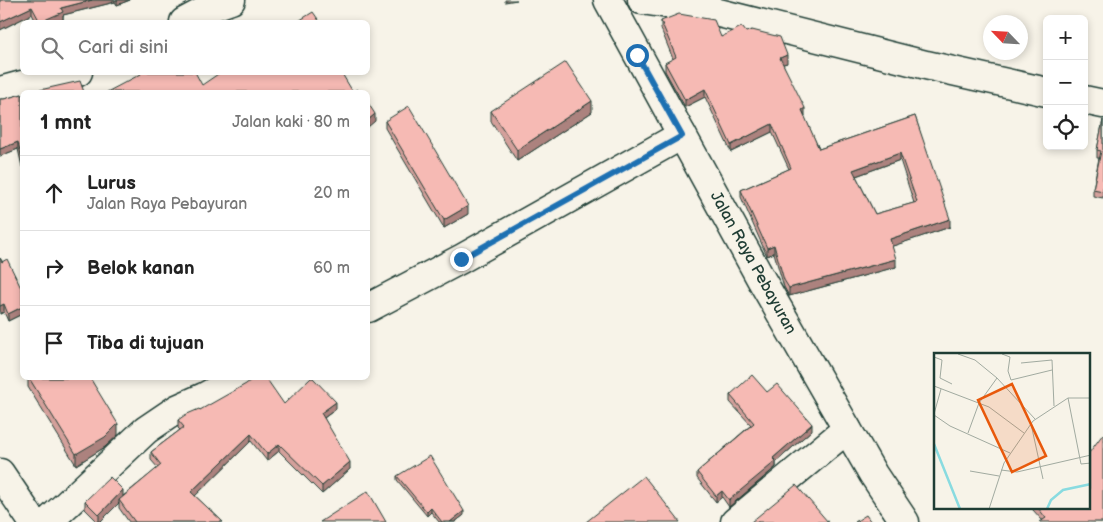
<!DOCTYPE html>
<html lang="id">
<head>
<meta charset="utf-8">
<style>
	:root { --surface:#fff; --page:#f6f6f6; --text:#222; --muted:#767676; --line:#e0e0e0 }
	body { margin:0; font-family:"Balsamiq Sans",sans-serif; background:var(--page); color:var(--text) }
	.controls { position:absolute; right:15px; top:15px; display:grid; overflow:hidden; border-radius:8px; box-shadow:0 2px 8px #0003 }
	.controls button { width:45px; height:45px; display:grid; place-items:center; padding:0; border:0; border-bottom:1px solid var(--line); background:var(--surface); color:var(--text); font:25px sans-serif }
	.compass { position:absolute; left:983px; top:15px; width:45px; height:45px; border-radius:50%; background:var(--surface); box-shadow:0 2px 8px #0003; rotate:295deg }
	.stop { position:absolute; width:15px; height:15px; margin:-11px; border:4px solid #1f6fb2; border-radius:50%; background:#fff }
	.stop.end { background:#1f6fb2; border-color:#fff; box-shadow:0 1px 5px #0008 }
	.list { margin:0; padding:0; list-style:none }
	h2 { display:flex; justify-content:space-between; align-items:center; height:65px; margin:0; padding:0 20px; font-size:21px }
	h2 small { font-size:16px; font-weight:400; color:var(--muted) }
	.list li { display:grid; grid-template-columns:32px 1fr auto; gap:15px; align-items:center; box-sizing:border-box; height:75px; padding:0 20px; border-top:1px solid var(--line) }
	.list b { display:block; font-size:19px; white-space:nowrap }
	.list p { margin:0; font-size:16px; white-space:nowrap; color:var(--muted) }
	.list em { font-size:16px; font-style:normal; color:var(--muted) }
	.icon { flex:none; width:28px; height:28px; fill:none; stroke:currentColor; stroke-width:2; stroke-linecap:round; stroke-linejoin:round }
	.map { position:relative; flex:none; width:1103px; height:522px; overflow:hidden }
	.search { position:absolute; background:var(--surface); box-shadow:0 2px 8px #0003; left:20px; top:20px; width:350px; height:55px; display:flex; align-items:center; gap:12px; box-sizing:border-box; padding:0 18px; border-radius:8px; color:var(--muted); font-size:19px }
	.panel { position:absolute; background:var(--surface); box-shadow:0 2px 8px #0003; left:20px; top:90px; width:350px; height:290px; border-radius:8px }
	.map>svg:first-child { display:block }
</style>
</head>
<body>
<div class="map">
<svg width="1103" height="522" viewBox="0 0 1103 522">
	<rect width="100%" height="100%" fill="#f7f3e8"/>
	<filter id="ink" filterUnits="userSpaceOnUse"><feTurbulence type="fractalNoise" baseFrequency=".02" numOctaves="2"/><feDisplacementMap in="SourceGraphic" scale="10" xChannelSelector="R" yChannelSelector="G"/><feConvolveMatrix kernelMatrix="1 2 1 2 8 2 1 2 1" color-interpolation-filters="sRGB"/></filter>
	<g filter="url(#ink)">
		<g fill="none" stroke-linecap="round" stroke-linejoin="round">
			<!-- minor casing -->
			<g stroke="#1f3d34" stroke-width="31">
				<path id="minor" d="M642,0L707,10L926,65L1047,92
					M184,22L214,6L231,0
					M0,91L22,85L71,75L78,72
					M1084,100L1103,104
					M368,308L461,259L682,135
					M0,473L33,522
					M48,522L146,430L177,409L204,397L239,378
					M735,522L847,429"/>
			</g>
			<!-- secondary casing -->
			<g stroke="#1f3d34" stroke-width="31">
				<path id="secondary" d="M608,0L761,279L873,474L905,522"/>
			</g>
			<!-- minor -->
			<use href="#minor" stroke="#f7f3e8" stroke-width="28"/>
			<!-- secondary -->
			<use href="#secondary" stroke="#f7f3e8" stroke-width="28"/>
		</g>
		<!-- wall -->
		<path fill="#d4a09b" stroke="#1f3d34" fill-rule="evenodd" d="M0,0H130L117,5L115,2L63,15V20L56,22H36L32,14L0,30Z
			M505,0H517L505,2Z
			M661,21L721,37L746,32L787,63L783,64L804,116L819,149L915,116L950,227L892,246L896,267L789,296L784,287L774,253L767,256L741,197V190L789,169L772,132L731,152L705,97L685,107L665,71V63L673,59L661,29ZM900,160L914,203L875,214L856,176Z
			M22,94V167L18,149L0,156V99H4Z
			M491,111L592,112L517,161L491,121Z
			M1103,120V198L1093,196V189L1099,158H1097V150Z
			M385,121L468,214L444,228L385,128Z
			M0,258L22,290V314L8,321L4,312L0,314Z
			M28,378H90L118,435L105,447L76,465L28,387Z
			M767,392L812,430L776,462V467L729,507L722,497L716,502L697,478V472L751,425L730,402V395Z
			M284,404L336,409L324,418L350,469L322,494L279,451L267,461L251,441L195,496L223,522H129L119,508V503L100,522H98L85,509V501L123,496L158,468L151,460V452L180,430L178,428V420L200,410Z
			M397,476L464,515L455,522H439L431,512L427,516L397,480Z
			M1033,508H1089L1103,522L1042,520L1033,510Z"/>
		<!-- shaded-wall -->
		<path fill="#ac827e" stroke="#1f3d34" d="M92,0H115V2L63,15V20L56,22H40L61,8Z
			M117,0H130L117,5Z
			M32,7V14L0,30V22Z
			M787,55V63L780,65V58Z
			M705,89V97L685,107V100Z
			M592,101V112L517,161V150Z
			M805,108V116L802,110Z
			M375,114V121L368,127V120Z
			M772,124V132L731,152V145Z
			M18,142V149L0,156V149Z
			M900,153V160L853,177V170Z
			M468,206V214L444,228V220Z
			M950,219V227L890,247V239Z
			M774,245V253L767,256V248Z
			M896,259V267L789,296V288Z
			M4,304V312L0,314V306Z
			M22,307V314L8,321V314Z
			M336,402V409L321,420V413Z
			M118,424V435L105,447L76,465V454Z
			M812,424V430L776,462V467L729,507V500L773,458Z
			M251,434V441L191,500V492Z
			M279,444V451L267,461V454Z
			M350,462V469L322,494V486Z
			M123,490V498L119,500V503L100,522H99V515Z
			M722,491V497L716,502V496Z
			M431,508V512L427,516V512Z
			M464,511V515L455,522H450Z"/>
		<!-- building -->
		<path fill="#f6bab4" stroke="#1f3d34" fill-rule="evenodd" d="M0,0H92L61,8L63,12L40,22L32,7L0,22Z
			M313,12L320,22H297Z
			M679,14L714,20L721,37L741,27L743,28L746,32L752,30L780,37L787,55L780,58L805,108L802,110L819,149L915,116L950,219L890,239L896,259L789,288L784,280L774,245L767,248L741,190L791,168L772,124L731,145L705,89L685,100L665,63L676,57L661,21ZM900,153L917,202L875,214L853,170Z
			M566,62L592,101L517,150L491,111Z
			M140,72H195L202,85L221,72H341L353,92L357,89L360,92H107L141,74Z
			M80,81L84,92H31Z
			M22,94V159L18,142L0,149V99H4Z
			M368,103L375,114L368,120Z
			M409,106L468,206L444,220L385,121Z
			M1103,120V191L1093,189L1101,151L1097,150Z
			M0,258L2,262L7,259L22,290V307L8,314L4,304L0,306Z
			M752,375L767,392L777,384L812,424L773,458L776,461L729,500L722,491L716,496L697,472L754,423L730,395Z
			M29,378H90L118,424L105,437L76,454Z
			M253,378H266L284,404L311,378H313L336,402L321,413L350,462L322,486L279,444L267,454L251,434L191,492L223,522H135L119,500L161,465L151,452L184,427L178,420L185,415L199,409L200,410L246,384L252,379Z
			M1103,434V522H1040L1046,518L1038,508H1089V453Z
			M430,456L464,511L450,522H442L431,508L427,512L397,476Z
			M644,476L680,522H586Z
			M110,477L123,490L99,515L85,501Z
			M796,485L828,522H751Z
			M368,491L386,522H320Z
			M866,515L871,522H855Z"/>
	</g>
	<g fill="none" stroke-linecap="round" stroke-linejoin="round" filter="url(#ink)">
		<!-- route -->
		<path stroke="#1f6fb2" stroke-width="6" d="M461,259L682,136L637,55"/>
	</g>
	<g text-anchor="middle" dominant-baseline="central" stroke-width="4" stroke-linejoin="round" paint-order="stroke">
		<!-- street labels -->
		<g font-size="16" fill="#1f3d34" stroke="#f7f3e8">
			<text transform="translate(753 263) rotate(61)">Jalan Raya Pebayuran</text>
		</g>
	</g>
	<!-- overview -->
	<g transform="translate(934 353)">
		<rect width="156" height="156" fill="#f7f3e8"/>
		<path fill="none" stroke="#89dbe0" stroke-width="2.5" d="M0,91L26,156M113,156L117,147L129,137L157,131"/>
		<path fill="none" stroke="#a1aaa0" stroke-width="1" d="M24,1L41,7L63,25L101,66M68,1L76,4L74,18L77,27L118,17M0,4L8,7L6,25L18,31M87,10L118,7L120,53M0,33L55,54L90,80M134,45L147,111L157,110M0,61L7,36M0,62L16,73L76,100M97,71L109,126M34,80L45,50L63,25M67,117L83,119L157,102M36,118L65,123M55,156L70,110L99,68L134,45H157"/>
		<path fill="#e8590c" fill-opacity="0.15" stroke="#e8590c" stroke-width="2.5" d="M78,31L112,103L78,119L44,47Z"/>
		<rect width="156" height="156" fill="none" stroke="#1f3d34" stroke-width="2.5"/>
	</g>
</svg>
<div class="controls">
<button>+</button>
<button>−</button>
<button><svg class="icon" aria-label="locate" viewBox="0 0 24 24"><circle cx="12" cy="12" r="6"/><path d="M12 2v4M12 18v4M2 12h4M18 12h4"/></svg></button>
</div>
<svg class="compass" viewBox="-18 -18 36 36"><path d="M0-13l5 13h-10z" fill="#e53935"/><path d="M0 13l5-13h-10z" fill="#767676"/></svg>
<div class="stop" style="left:637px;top:55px"></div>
<div class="stop end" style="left:461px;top:259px"></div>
<div class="search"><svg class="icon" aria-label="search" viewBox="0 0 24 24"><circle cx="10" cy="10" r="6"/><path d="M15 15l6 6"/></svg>Cari di sini</div>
<section class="panel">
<h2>1 mnt<small>Jalan kaki · 80 m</small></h2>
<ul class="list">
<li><svg class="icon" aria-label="ahead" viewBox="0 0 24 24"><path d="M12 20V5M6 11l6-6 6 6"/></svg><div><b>Lurus</b><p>Jalan Raya Pebayuran</p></div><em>20 m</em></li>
<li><svg class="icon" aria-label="right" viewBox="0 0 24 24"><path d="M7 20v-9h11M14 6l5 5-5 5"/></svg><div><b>Belok kanan</b></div><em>60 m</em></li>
<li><svg class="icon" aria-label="arrive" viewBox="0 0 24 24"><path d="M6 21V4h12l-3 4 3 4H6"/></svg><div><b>Tiba di tujuan</b></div></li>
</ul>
</section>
</div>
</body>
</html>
